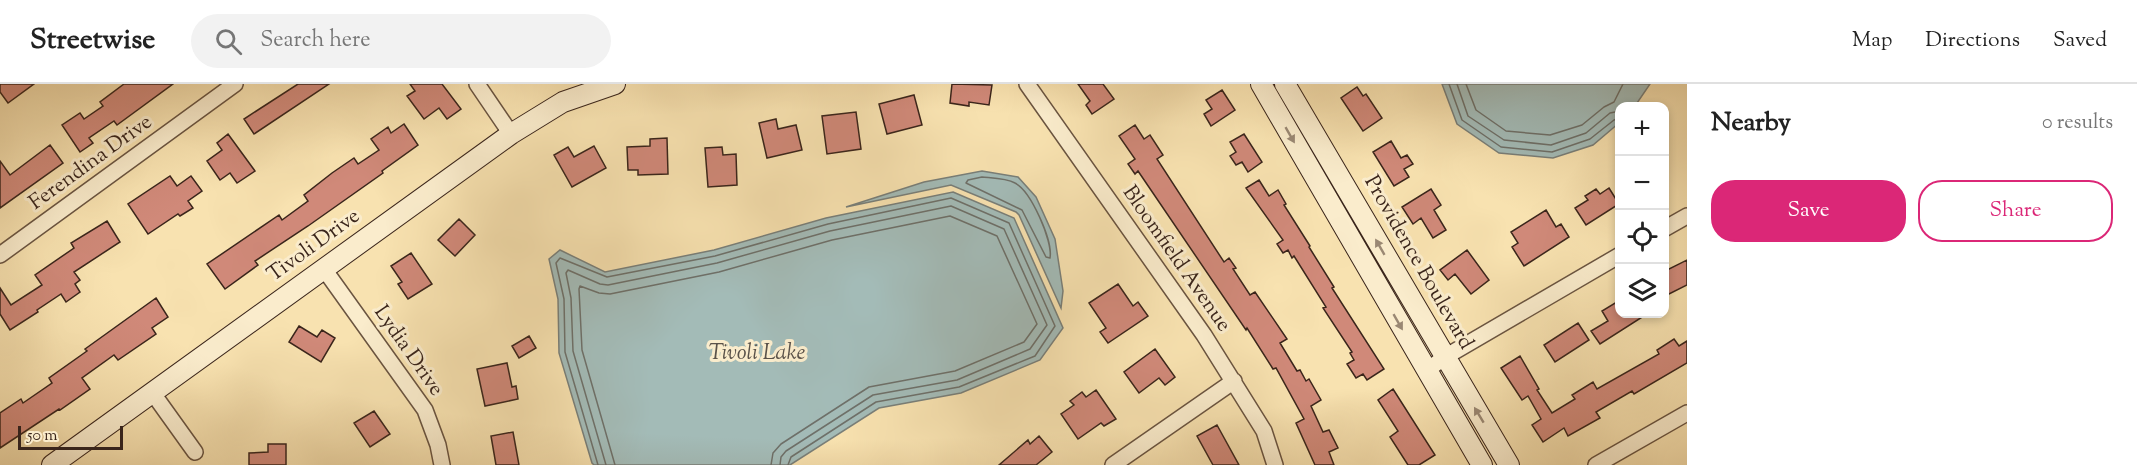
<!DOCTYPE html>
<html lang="en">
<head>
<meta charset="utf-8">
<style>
	:root { --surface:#fff; --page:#f2f2f2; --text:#222; --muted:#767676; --line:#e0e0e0; --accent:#db2777 }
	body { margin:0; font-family:"Sorts Mill Goudy",serif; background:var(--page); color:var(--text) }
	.controls { position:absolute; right:18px; top:18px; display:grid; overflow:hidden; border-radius:12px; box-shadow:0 3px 9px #0003 }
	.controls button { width:54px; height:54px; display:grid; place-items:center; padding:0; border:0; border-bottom:2px solid var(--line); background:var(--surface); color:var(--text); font:30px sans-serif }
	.scale { position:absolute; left:18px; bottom:15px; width:105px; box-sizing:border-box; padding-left:6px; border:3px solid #3a251b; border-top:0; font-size:16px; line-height:21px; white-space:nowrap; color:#3a251b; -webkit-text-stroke:4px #faeccc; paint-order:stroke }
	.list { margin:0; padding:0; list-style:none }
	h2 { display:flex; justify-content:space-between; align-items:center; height:78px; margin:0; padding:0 24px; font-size:26px }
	h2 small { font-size:20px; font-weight:400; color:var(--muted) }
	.actions { display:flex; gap:12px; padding:18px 24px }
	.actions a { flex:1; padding:14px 0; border:2px solid var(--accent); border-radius:24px; text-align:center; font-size:21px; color:var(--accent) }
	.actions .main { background:var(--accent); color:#fff }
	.icon { flex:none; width:33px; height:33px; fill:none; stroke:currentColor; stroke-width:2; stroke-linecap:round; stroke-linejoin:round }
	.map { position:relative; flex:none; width:1687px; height:381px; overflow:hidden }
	header { display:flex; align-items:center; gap:36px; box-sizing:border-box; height:84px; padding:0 30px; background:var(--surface); border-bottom:2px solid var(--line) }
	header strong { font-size:28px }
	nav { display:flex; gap:33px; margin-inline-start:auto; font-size:21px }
	.search { width:420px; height:54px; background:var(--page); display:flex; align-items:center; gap:15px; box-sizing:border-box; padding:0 21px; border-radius:33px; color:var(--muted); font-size:22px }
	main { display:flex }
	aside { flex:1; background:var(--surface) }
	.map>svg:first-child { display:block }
</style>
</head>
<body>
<header>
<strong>Streetwise</strong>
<div class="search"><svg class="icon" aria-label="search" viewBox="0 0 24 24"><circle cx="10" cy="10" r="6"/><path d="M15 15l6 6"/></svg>Search here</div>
<nav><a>Map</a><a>Directions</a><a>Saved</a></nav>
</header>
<main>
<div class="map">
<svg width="1687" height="381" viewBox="0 0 1687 381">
	<rect width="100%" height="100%" fill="#f8e2b0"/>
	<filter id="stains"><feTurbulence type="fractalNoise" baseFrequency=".00333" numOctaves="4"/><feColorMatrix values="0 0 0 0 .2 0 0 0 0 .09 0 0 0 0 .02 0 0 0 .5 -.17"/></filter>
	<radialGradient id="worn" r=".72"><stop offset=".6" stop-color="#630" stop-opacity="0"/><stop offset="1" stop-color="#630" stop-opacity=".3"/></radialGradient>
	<!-- water -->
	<path fill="#a3bbb7" stroke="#797f79" stroke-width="1.5" d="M1442,0H1650L1635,22H1620L1619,39L1593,61L1553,74L1499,69L1457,40Z
		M982,87L1018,93L1036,113L1055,155L1063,207L1061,224L1019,131L1016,128L951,101L846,123L924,98Z
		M953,108L1014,134L1063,244L1040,276L961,309L879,324L790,381H594L592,379L559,269L558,215L549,175L560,166L605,188L714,166L826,134Z"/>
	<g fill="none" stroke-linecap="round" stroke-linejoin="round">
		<!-- shore -->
		<path stroke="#6e7069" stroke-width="1.5" d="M1449,0L1462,36L1501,63L1552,68L1590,55L1614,36L1620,34
			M1457,0L1468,32L1504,56L1551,61L1586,49L1610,29L1620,27
			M1466,0L1476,26L1506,47L1550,51L1582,41L1604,23L1614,18L1623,0
			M982,93C991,94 1006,94 1015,99C1031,107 1053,157 1050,174L1046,173L1022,126L966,99L968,96Z
			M598,381L565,268L564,215L556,179L560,174L607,193L715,172L828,140L951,114L1009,139L1055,242L1035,272L959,303L876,318L791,373L788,381
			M606,381L573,267L571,214L566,189L568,186L600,200L608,201L717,179L830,147L951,122L1004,145L1047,241L1030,265L957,296L873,311L786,367L781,373L780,381
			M615,381L582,266L579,205L580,202L599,209L610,210L719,188L832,156L950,132L997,152L1037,240L1024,258L955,287L869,303L781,360L773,369L771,381"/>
	</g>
	<!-- building -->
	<path fill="#d08979" stroke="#3a251b" stroke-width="1.5" d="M0,0H34L8,19L0,8Z
		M124,0H173L117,41L114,37L89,54L93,59L80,68L62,41L80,29L84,35L103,22L100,18Z
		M298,0H329L254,50L244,35Z
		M410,0H442L461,25L447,35L439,24L424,35L407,12L415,7Z
		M952,0L992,1L989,21L969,18V22L950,19Z
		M1078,0H1103L1114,15L1092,30L1086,21L1090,17Z
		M1357,3L1363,12L1366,10L1382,34L1363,47L1341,14Z
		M1222,6L1235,26L1211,42L1204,30L1212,25L1206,16Z
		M914,11L922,41L887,50L879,20Z
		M856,28L861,65L827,70L822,32Z
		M776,35L778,45L796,41L802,66L767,74L759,39Z
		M404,40L418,61L382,87L383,89L308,142L255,177L258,181L225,205L207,180L279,131L282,136L308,117L304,111L332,89L354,74L358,80L379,66L371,55L388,43L391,49Z
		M1135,41L1144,55L1150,51L1163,71L1157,75L1224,178L1229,174L1236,184L1233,185L1250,211L1255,208L1287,255L1280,259L1297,287L1300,286L1306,297L1309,295L1321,316L1311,322L1323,348L1329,346L1338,364L1329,368L1334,381H1315L1296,339L1304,335L1276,284L1273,285L1247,244L1246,246L1138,87L1135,90L1128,80L1135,75L1119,52Z
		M228,50L255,87L237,99L230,89L220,96L207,77L222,66L217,59Z
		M1244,50L1262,78L1248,88L1242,78L1236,81L1230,72L1236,68L1230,58Z
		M667,54L668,90L638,91V86H628L627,63L650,62V55Z
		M1391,57L1401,74L1407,71L1413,80L1404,85L1409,93L1394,102L1373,68Z
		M50,61L63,79L0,124V77L10,91Z
		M594,62L606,84L572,103L554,71L568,63L574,73Z
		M722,63L723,71L736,70L737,101L708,103L705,64Z
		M170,92L177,102L191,92L202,107L188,117L193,124L180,132L178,130L148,150L128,120Z
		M1259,96L1269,112L1278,106L1286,120L1284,121L1310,162L1309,163L1334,203L1332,204L1384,285L1367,296L1363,290L1356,294L1347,280L1354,276L1350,269L1352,268L1323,224L1326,223L1294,172L1292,174L1288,166L1283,169L1277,160L1283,156L1246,104Z
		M1609,104L1619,120L1586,141L1575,124L1588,116L1585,112L1596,105L1600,110Z
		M1431,105L1441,121L1434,126L1446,146L1433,154L1421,134L1413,140L1402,123Z
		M1546,126L1556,143L1561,140L1569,153L1524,182L1512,163L1518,159L1511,148Z
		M459,135L475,151L455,172L438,156Z
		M107,137L120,158L74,188L80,196L75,200L80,208L66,218L61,210L37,226L38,228L10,246L0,230V204L11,221L42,201L35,191L74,164L71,159Z
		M1467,166L1489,196L1471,210L1455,190L1448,196L1440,186Z
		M411,169L432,200L408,215L398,200L402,198L391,182Z
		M1687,176V201L1665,212V187Z
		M1118,200L1133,222L1138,218L1148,232L1108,259L1100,248L1106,244L1089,219Z
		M156,214L168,233L152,244L156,250L118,276L114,271L82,294L90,305L60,326L59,325L0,364V329L21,315L23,319L52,299L49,294L87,267L85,265Z
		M1620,216V230H1647L1600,260L1591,247L1608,237L1602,227Z
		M1578,239L1589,256L1555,278L1544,261Z
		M299,242L317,253L322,246L335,254L321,278L289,258Z
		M529,252L536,264L519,274L512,262Z
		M1674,255L1679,262L1687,257V279L1634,310L1632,307L1596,328L1600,334L1568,352L1564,344L1543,358L1532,341L1541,335L1528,312L1522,316L1501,284L1520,272L1539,305L1537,306L1552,329L1575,315L1572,311L1593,298L1597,305L1659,270L1657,266Z
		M1155,265L1175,293L1165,301L1159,294L1139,309L1124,288Z
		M507,279L512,303L516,302L518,315L485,322L477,285Z
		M1393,305L1435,371L1419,381H1408L1390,353L1398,347L1378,316Z
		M1096,306L1116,335L1104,342L1101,339L1078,355L1061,330L1074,321L1070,317L1082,308L1086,313Z
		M374,327L390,350L370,363L354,339Z
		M1217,341L1239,381H1213L1197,352Z
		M513,348L519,381H496L491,352Z
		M1039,352L1052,368L1036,381H999L1028,356L1030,360Z
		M268,360H286V381H249V369L268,368Z"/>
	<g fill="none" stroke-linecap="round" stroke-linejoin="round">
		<!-- street casing -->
		<g stroke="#6a5440" stroke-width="18">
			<path id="street" d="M477,0L511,50
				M1027,0L1204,251L1264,347L1275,381
				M1664,145L1687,132
				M0,171L235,0
				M324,185L425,326L438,361L442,381
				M1426,287L1445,273L1620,171
				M152,308L195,368
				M1113,381L1234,297
				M1596,381L1687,329"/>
		</g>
		<!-- secondary casing -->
		<g stroke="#3a251b" stroke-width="22">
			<path id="secondary" d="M1261,0L1482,381
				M1285,0L1509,381
				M52,381L511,50L563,18L615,0"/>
		</g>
		<!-- street -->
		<use href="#street" stroke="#faeccc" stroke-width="15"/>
		<!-- secondary -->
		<use href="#secondary" stroke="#faeccc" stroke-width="20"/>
	</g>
	<!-- one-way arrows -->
	<defs><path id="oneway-solid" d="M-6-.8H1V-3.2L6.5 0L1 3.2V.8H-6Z" transform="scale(1.5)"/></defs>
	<g fill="#9a8874">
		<use href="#oneway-solid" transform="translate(1290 51) rotate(60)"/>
		<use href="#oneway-solid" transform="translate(1380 163) rotate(-120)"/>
		<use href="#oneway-solid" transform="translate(1398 238) rotate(60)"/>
		<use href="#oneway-solid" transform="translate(1479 331) rotate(-121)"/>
	</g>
	<g text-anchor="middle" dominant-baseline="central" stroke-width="6" stroke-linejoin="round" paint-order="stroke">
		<!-- street labels -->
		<g font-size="21" fill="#3a251b" stroke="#faeccc">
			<text transform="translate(91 79) rotate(-36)">Ferendina Drive</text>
			<text transform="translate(314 162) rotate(-36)">Tivoli Drive</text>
			<text transform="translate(1176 175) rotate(55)">Bloomfield Avenue</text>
			<text transform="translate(1418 179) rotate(60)">Providence Boulevard</text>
			<text transform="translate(408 267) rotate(55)">Lydia Drive</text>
		</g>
		<!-- water labels -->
		<g font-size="22" font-style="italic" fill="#5a524a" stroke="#faeccc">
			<text x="757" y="270">Tivoli Lake</text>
		</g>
	</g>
	<rect width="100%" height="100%" filter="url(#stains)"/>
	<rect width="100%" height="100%" fill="url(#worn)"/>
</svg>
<div class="controls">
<button>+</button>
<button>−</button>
<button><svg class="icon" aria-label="locate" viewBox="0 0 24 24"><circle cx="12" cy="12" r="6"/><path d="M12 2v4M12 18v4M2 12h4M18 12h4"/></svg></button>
<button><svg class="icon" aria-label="layers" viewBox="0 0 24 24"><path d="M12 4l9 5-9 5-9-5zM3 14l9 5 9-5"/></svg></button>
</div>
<div class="scale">50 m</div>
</div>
<aside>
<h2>Nearby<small>0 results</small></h2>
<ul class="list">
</ul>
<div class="actions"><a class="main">Save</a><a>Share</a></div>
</aside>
</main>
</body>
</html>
